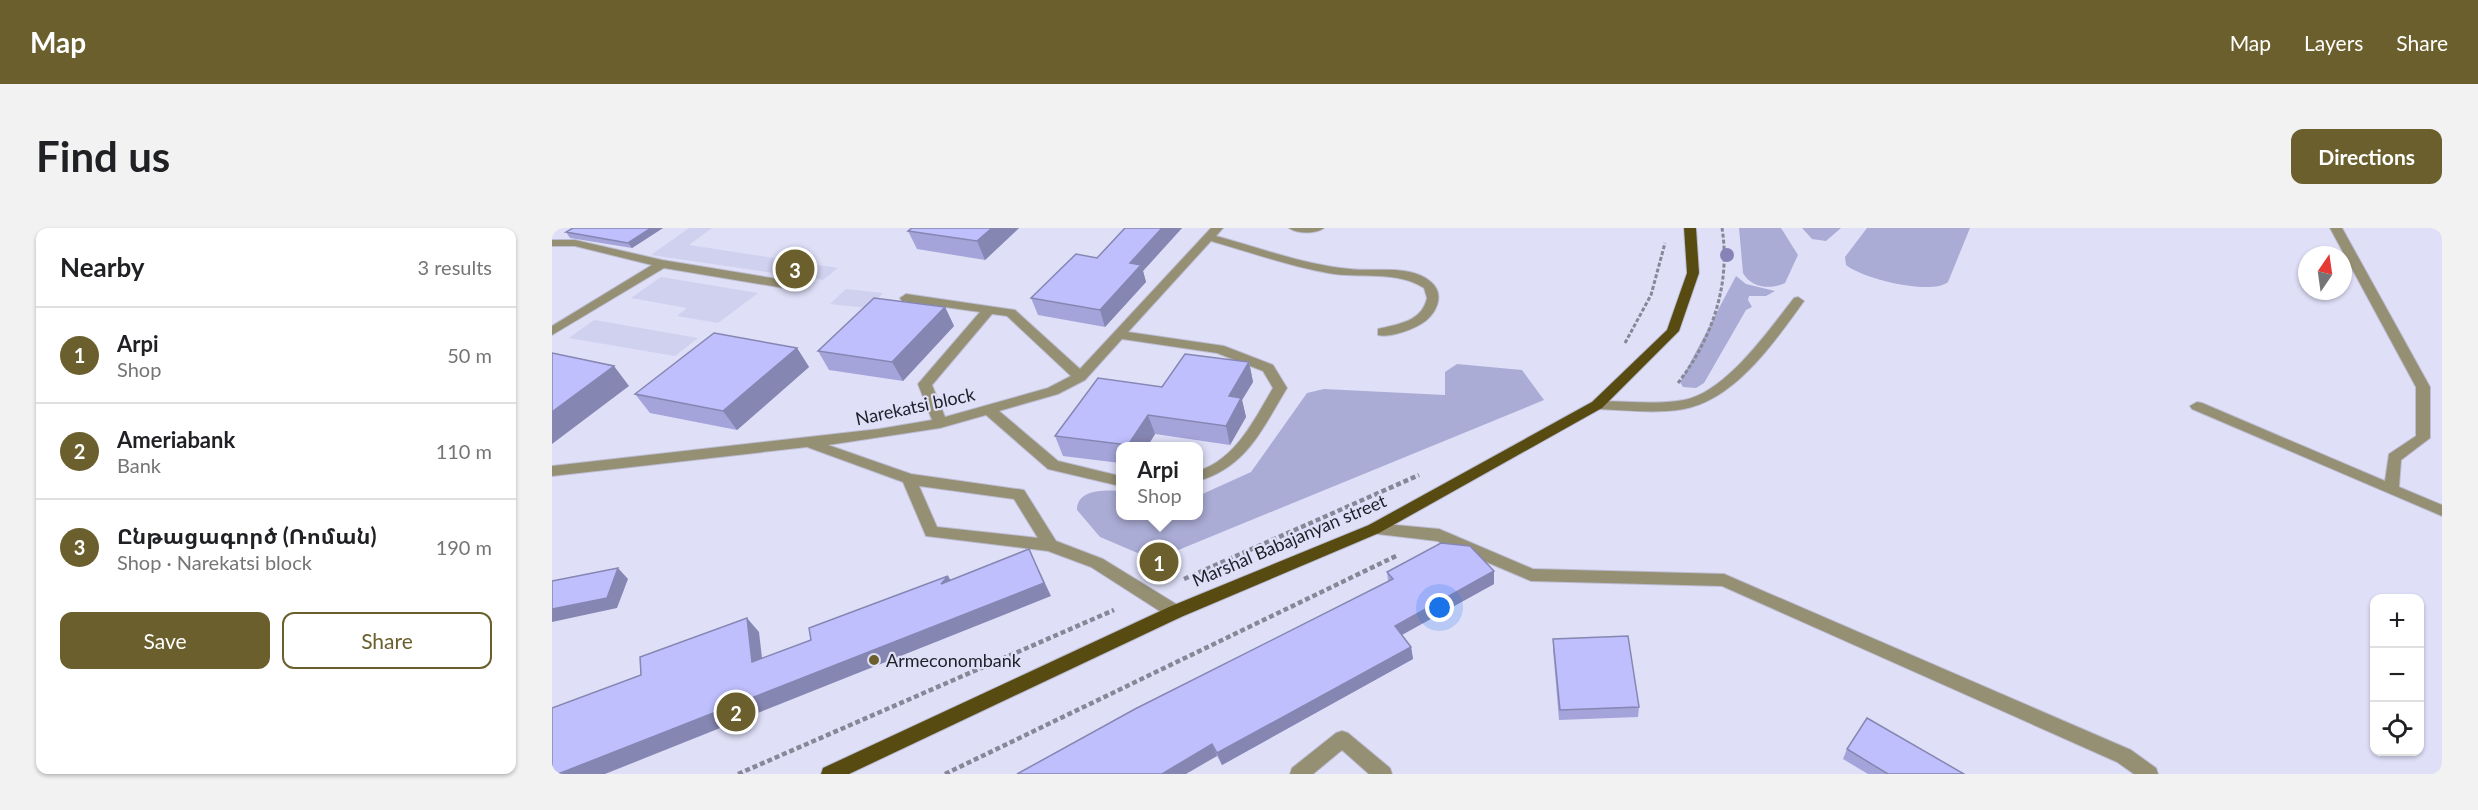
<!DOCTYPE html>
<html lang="en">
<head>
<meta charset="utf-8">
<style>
	:root { --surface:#fff; --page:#f2f2f2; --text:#202124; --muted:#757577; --line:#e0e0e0; --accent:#6b602d }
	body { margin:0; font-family:Lato,"Noto Sans Armenian",sans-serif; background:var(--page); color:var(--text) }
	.controls { position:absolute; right:18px; bottom:18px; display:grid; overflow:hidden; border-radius:12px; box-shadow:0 2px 4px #0004 }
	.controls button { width:54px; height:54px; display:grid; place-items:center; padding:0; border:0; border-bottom:2px solid var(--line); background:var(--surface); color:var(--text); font:30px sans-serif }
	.compass { position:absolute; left:1746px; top:18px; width:54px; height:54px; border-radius:50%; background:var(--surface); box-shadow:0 2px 4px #0004; rotate:13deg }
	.you { position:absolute; left:888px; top:380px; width:21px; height:21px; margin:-15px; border:4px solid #fff; border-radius:50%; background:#1a73e8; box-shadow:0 0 0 9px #1a73e833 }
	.badge { display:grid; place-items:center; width:39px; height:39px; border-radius:50%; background:var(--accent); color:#fff; font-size:20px; font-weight:700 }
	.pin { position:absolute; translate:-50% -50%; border:3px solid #fff; box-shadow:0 2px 6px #0006 }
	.popup { position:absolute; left:564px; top:214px; width:87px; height:78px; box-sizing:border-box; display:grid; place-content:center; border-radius:12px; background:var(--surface); filter:drop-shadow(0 2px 4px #0005); font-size:20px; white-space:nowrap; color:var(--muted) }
	.popup b { font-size:22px; color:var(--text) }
	.popup::after { content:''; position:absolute; left:50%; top:100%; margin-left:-12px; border:12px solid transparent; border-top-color:var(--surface) }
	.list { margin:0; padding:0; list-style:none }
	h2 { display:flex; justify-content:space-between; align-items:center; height:78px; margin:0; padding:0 24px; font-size:26px }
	h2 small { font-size:20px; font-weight:400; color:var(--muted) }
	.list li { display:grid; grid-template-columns:39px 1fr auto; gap:18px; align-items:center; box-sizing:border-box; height:96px; padding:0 24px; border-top:2px solid var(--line) }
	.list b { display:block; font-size:22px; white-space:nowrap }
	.list p { margin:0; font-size:20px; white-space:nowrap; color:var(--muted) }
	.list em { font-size:20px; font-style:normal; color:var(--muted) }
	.actions { display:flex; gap:12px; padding:18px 24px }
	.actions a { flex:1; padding:14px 0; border:2px solid var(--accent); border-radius:12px; text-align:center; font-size:21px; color:var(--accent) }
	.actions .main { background:var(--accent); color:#fff }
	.icon { flex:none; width:33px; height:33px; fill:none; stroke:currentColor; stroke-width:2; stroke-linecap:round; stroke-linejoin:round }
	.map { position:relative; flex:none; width:1890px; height:546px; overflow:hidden; border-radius:12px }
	header { display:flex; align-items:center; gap:36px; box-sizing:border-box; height:84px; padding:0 30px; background:var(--accent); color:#fff }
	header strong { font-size:28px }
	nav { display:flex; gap:33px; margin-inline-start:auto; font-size:21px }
	.intro { display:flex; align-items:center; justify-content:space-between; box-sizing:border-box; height:144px; padding:0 36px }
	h1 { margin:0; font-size:42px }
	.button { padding:15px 27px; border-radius:12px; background:var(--accent); color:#fff; font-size:21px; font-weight:700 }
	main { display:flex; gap:36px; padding:0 36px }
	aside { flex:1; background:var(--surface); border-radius:12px; box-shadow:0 2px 4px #0004 }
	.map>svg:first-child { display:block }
</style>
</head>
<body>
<header>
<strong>Map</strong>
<nav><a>Map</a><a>Layers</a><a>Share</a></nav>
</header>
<div class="intro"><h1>Find us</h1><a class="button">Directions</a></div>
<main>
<aside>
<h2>Nearby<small>3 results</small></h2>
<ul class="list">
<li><span class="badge">1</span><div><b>Arpi</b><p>Shop</p></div><em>50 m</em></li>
<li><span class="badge">2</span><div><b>Ameriabank</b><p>Bank</p></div><em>110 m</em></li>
<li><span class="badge">3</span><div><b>Ընթացագործ (Ռոման)</b><p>Shop · Narekatsi block</p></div><em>190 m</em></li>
</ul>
<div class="actions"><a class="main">Save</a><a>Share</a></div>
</aside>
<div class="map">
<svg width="1890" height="546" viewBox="0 0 1890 546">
	<rect width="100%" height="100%" fill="#dfdff8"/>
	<!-- built -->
	<path fill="#d0d0ef" d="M137,0H160L137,17L286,40L271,52L99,27Z
		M109,49L206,65L166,95L125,88L135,80L79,70Z
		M294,61L331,65L316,80L278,76Z
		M42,92L146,110L123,128L17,110Z"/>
	<!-- green -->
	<path fill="#abacd5" d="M1187,0H1229L1246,27L1233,55C1219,62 1199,60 1191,45Z
		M1250,0H1289L1274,13L1260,11Z
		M1315,0H1418L1396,54C1379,68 1309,50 1294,37L1293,29Z
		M1184,48L1194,56L1223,63L1214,68H1197L1196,72L1200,79L1194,82L1152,155L1144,160L1131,159L1128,154Z
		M905,136L970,142L992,172L602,332L548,309L525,282C525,261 553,262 568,263V288H646V268L699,244L755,165L772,161L893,167V144Z"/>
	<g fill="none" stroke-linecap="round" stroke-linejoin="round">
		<!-- minor casing -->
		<g stroke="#bcbcd3" stroke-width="2">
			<path id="minor" d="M659,0H671L664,8C708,20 753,37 798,41C823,44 859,36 879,54C894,67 884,87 869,96C859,102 838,110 826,107V101C846,96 870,94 875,70L872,60C845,42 807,51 776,45C736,38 698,24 659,13L576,104L672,118L721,137L735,160C710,201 695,239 646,253V243C684,231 702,192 721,160L711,143L665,125L570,111L533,152L506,166L447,183L506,233L568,248V258L496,241L434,187L388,200L276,217L359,246L472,262L504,313L551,331L629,379L631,384L629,389L623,391L617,389L539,339L496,323L374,308L351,254L255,219L0,248V238L327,201L380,192L366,156L428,84L350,73L348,70L354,66L463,82L528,141ZM440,86L455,88L519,148L496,160L393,189L380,157ZM367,258L462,271L486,310L385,299Z
				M737,0H772C764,6 745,6 737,0Z
				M1778,0H1790L1878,159V210L1849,232L1847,259L1890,277V288L1640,181L1638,178L1645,174L1650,175L1833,253L1837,226L1864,208V159Z
				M0,12H23L110,32L244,54L250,58L244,62L112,40L0,107V98L100,37L23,18H0Z
				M1246,69L1252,73C1223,113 1184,171 1132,181C1104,186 1074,182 1045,181L1038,177L1045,173C1074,173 1104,177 1132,172C1174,164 1217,102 1242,70Z
				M822,295L887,301L981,341L1172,346L1579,522L1604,540L1606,546H1582L1565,534L1170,358L979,353L885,313L817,305L814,301L817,297Z
				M790,503L796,505L838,540L840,546H817L790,522L761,546H738L740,540L784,505Z"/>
		</g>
		<!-- major casing -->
		<g stroke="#bcbcd3" stroke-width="2">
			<path id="major" d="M1132,0H1144L1147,45L1127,103L1050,180L827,305L629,389L297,546H269L271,540L617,379L817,297L1040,174L1115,102L1135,45Z"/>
		</g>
		<!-- path-far1 -->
		<path stroke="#878798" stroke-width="3" stroke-dasharray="4 2" stroke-linecap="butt" d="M1073,115L1099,67L1113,15
			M1126,155C1160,111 1179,56 1170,0"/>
		<!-- path -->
		<path stroke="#878798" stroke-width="4.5" stroke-dasharray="5 3" stroke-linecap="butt" d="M632,351L867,247
			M186,546L562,382
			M393,546L846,327"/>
		<!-- minor -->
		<use href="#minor" fill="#958f73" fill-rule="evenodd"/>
		<!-- major -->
		<use href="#major" fill="#574b12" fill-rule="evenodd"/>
	</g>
	<!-- trees -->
	<circle fill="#8883b7" cx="1175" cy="27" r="7"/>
	<!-- wall -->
	<path fill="#a4a4da" d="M21,0H111L80,20L18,10L14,4Z
		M467,0L433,32L365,21L356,3Z
		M573,0H630L591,43L594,54L553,99L486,87L479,70L545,30Z
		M393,79L402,98L351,153L277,142L266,123Z
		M245,120L257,139L185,202L98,185L83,166Z
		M697,134L701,154L690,172L694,189L678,217L603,206L595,219H568V235L511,228L503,208L610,159Z
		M942,343V356L850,407L859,419L861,431L670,537L665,528L465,546L836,353L835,344Z
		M1001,411L1087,479L1086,489L1007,492L1001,421Z
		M1295,521L1412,546H1316L1291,531Z"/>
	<!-- shaded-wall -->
	<path fill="#8686b2" d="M99,0H111L80,20L76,15Z
		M440,0H467L433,32L425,13Z
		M610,0H630L591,43L594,54L553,99L548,82L578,35Z
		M393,79L402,98L351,153L340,134Z
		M245,120L257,139L185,202L171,183Z
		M697,134L701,154L690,172L694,189L678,217L674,198L677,168Z
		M62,138L77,158L0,216V184Z
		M596,187L603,206L595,219H577L576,217Z
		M477,321L499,368L53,546H6Z
		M66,340L76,351L65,380L0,394V381Z
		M942,343V356L844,410L843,398Z
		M396,348L404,361L389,356Z
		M195,390L207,404L212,447L200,434Z
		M859,419L861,431L670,537L665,525Z
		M660,516L665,528L634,546H610Z"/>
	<!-- building -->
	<path fill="#bfbffe" stroke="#8686b2" stroke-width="1.5" d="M21,0H99L76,15L14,4Z
		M360,0H440L425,13L356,3Z
		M573,0H610L578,35L589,37L548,82L479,70L524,26L545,30Z
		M322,70L393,79L340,134L266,123Z
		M162,105L245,120L171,183L83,166Z
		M0,125L62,138L0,184Z
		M633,126L697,134L677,168L689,170L674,198L596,187L576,217L503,208L546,150L610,159Z
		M889,315L918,318L942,343L843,398L859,419L665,525L660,516L610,546H465L583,481L841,351L835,344Z
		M477,321L492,355L6,546H0V480L89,447L88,429L195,390L200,434L259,412L257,400L396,348L389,356Z
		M66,340L55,370L0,381V353Z
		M1076,408L1087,479L1008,482L1001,411Z
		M1315,490L1412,546H1336L1295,521Z"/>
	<!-- markers -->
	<circle fill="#6b602d" stroke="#dfdff8" stroke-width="2" cx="322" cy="432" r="6"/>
	<g text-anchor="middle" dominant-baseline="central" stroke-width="4.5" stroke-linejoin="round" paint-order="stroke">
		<!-- street labels -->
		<g font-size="18" fill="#1f1f28" stroke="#dfdff8">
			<text transform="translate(363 178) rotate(-12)">Narekatsi block</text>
			<text transform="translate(737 312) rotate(-23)">Marshal Babajanyan street</text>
		</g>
		<!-- poi labels -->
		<g font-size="18" fill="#1f1f28" stroke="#dfdff8" text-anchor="start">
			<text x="334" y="432">Armeconombank</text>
		</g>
	</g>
</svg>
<div class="controls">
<button>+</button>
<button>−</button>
<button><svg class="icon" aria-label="locate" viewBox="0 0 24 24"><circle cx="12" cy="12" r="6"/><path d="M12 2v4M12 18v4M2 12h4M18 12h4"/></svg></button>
</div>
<svg class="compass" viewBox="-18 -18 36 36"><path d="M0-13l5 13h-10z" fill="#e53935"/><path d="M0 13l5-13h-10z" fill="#757577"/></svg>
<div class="you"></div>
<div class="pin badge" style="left:607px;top:334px">1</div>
<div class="popup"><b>Arpi</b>Shop</div>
<div class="pin badge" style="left:184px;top:484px">2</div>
<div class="pin badge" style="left:243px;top:41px">3</div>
</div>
</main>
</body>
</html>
